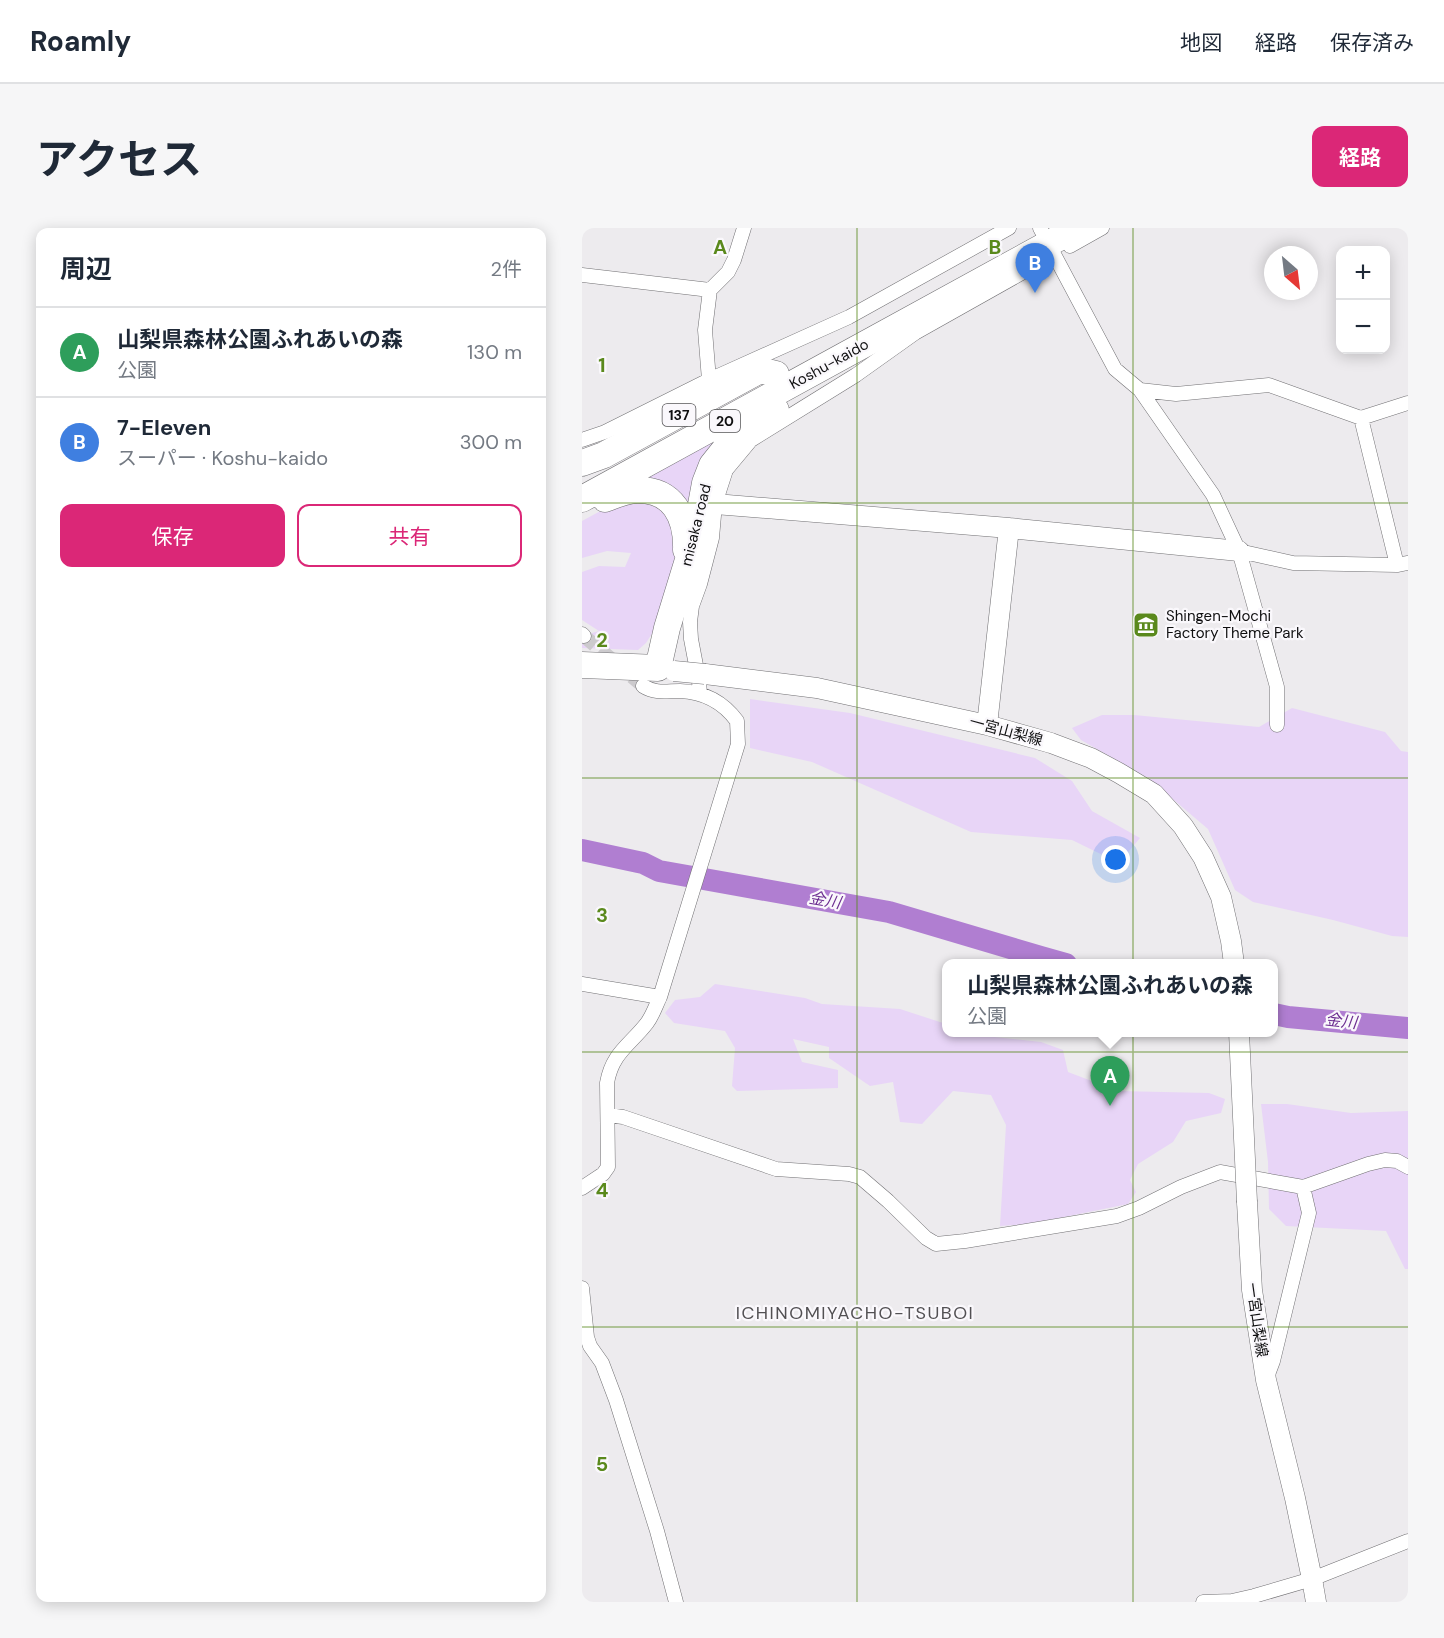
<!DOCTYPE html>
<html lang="ja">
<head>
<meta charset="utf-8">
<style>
	:root { --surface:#fff; --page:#f6f6f7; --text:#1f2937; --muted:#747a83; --line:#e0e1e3; --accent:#db2777 }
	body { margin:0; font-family:"DM Sans","Noto Sans JP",sans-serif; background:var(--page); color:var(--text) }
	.controls { position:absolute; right:18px; top:18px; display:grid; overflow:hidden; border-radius:12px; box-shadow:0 3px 15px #0003 }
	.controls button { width:54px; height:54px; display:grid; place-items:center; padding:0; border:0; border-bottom:2px solid var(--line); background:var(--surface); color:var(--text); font:30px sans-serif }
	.compass { position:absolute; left:682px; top:18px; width:54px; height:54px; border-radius:50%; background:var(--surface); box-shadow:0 3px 15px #0003; rotate:152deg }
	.you { position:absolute; left:534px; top:632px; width:21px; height:21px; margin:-15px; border:4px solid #fff; border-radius:50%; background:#1a73e8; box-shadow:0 0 0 9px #1a73e833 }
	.badge { display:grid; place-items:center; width:39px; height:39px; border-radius:50%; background:var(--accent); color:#fff; font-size:20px; font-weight:700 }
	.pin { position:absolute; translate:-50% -50px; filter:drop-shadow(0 2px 3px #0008) }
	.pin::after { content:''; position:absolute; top:32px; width:21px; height:18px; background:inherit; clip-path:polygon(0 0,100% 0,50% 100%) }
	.popup { position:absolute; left:360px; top:731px; width:336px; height:78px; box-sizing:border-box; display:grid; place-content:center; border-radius:12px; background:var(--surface); filter:drop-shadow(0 2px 4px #0005); font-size:20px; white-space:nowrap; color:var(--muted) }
	.popup b { font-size:22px; color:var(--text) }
	.popup::after { content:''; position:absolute; left:50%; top:100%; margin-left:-12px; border:12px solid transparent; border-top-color:var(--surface) }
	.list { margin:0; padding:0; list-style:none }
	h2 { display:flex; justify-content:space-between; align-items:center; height:78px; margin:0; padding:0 24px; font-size:26px }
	h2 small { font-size:20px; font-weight:400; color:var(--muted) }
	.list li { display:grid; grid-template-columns:39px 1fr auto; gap:18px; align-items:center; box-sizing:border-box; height:90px; padding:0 24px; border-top:2px solid var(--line) }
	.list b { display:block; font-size:22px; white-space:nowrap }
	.list p { margin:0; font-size:20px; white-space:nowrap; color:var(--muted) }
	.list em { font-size:20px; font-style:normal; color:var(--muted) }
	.actions { display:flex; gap:12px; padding:18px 24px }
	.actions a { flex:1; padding:14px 0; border:2px solid var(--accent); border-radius:12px; text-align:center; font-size:21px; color:var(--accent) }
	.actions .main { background:var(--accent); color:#fff }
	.map { position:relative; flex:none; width:826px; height:1374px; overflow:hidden; border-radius:12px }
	header { display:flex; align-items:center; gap:36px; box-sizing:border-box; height:84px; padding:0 30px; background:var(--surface); border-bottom:2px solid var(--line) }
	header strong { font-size:28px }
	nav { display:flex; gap:33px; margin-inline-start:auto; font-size:21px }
	.intro { display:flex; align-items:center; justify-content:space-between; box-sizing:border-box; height:144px; padding:0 36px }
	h1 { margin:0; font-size:42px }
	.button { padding:15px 27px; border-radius:12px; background:var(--accent); color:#fff; font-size:21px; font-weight:700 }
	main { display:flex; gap:36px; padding:0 36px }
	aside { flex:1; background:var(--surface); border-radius:12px; box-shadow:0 3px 15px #0003 }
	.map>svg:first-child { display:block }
</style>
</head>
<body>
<header>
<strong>Roamly</strong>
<nav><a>地図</a><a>経路</a><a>保存済み</a></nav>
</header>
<div class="intro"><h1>アクセス</h1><a class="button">経路</a></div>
<main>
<aside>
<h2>周辺<small>2件</small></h2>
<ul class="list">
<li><span class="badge" style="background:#2e9e5b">A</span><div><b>山梨県森林公園ふれあいの森</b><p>公園</p></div><em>130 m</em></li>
<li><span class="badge" style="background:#3f7fe0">B</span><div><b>7-Eleven</b><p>スーパー · Koshu-kaido</p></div><em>300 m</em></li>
</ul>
<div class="actions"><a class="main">保存</a><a>共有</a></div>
</aside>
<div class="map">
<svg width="826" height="1374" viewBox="0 0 826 1374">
	<rect width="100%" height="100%" fill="#edebee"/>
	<!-- green -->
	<path fill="#e8d5f7" d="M148,200L112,288L51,257Z
		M51,270L85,280L96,323L71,404L64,415L56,422L0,420V408L17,403L0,392V344L17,338L43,339L49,325L25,323L0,330V293L35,274Z
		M168,471L268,485L453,530L490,553L510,583L558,610L537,635L490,612L389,604L230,534L168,520Z
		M710,480L803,504L819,523L826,524V709L810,708L751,692L671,674L653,662L626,601L566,550L499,512L490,500L520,487H552L677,499Z
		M133,756L223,770L240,776L318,781L364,796V804L394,805L412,809L459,814L481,822L486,844L536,863L627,865L643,871L639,885L604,893L591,914L556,936L548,952L554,964L546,976L448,996L418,998L424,897L409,867L371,863L340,896L318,894L311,854L288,858L247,830V819L211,811L220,834L256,842V860L155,863L150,858L153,820L143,803L92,795L83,785L93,772L118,769Z
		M679,876H705L769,885L826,883V1041H823L804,1003L704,998L687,981L686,934Z"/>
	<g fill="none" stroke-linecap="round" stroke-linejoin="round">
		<!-- river -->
		<path stroke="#b07ed1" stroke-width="22" d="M0,622L61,635L77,643L307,684L459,729L484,736
			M692,786L706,789L826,800"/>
		<!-- street-tunnel -->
		<path stroke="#cccacd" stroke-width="14" stroke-dasharray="14 7" stroke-linecap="butt" d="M2,408L61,458"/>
		<!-- street casing -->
		<g stroke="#717073" stroke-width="15">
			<path id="street" d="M458,0L533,141L558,162L631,267L657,323L695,459V497
				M488,18L520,0
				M0,47L128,62
				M127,152L123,102L128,62L146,44L152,32L162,0
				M558,162L594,166L687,157L779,190L826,175
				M779,190L815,337
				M0,212L23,204L127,152L267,89L427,0
				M657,323L711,335L815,337L826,335
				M0,406L2,408
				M118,466L117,453L109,411L108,394L110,378L118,356L130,310L133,276L144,242L169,212L274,147L333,105L445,42
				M0,756L78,769
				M26,887L41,889L194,941L267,946L278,949L306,973L344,1010L354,1016L383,1013L535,988L557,980L599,959L638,944L721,959L786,936L803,932L815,933L826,939
				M0,960L21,946L26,939L25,855C30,825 48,817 65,795C71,787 74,777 78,769L156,516L155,493C141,474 122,464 98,463C84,463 74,466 61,458
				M0,1060L5,1109L8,1118L20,1135L34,1172L75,1303L94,1374
				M685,1149L691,1133L727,985L721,959
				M621,1374L650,1373L672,1368L730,1351L826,1313"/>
		</g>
		<!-- secondary casing -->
		<g stroke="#717073" stroke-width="21">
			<path id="secondary" d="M133,276L427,300L657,323
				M123,446L235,460L405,497L469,515L509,530L537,545L572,566L601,598L621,629L639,669L649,713L652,736
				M405,497L427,300
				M665,974L670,1062L684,1152L713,1270L730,1351L734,1374"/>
		</g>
		<!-- highway casing -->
		<g stroke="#717073" stroke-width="27">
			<path id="highway" d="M0,235L22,227L178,142L194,146
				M0,271L495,0
				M23,271C33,267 45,262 55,262C91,261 105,289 104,322
				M0,437L76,440L85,400L113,309L123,255L130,237L142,222L160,205L194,182"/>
		</g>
		<!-- street -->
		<use href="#street" stroke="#fff" stroke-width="14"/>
		<!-- secondary -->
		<use href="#secondary" stroke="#fff" stroke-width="20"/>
		<!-- highway -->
		<use href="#highway" stroke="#fff" stroke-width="26"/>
		<!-- secondary-bridge casing -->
		<g stroke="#717073" stroke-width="21" stroke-linecap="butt">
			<path id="secondary-bridge" d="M92,443L123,446
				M657,804L665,974"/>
		</g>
		<!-- secondary-bridge -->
		<use href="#secondary-bridge" stroke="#fff" stroke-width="20"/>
	</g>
	<!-- grid -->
	<path fill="none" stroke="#5a891c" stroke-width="1.5" stroke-opacity="0.55" d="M275,0V1374M551,0V1374M0,275H826M0,550H826M0,824H826M0,1099H826"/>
	<!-- icons -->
	<defs>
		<g id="museum-square" transform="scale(1.35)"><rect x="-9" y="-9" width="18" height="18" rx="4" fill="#5a891c" stroke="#faf8fc"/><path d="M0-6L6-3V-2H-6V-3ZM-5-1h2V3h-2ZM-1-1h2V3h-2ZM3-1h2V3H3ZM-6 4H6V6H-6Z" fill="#fff"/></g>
	</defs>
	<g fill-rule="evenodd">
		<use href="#museum-square" x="564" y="397"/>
	</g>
	<g text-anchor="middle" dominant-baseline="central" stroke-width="4.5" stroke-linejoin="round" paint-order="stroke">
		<!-- shield labels -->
		<g fill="#faf8fc" stroke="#565557" stroke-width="1.5">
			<rect x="80.5" y="176" width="33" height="22" rx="4.5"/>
			<rect x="128" y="182" width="30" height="22" rx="4.5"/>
		</g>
		<g font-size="14" font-weight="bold" fill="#0f0f10">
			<text x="97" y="187">137</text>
			<text x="143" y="193">20</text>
		</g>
		<!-- street labels -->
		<g font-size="15" fill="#0f0f10" stroke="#faf8fc">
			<text transform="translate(247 136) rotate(-29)">Koshu-kaido</text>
			<text transform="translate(114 297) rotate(-76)">misaka road</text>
			<text transform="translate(424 503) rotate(15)">一宮山梨線</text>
			<text transform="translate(675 1092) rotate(82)">一宮山梨線</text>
		</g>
		<!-- poi labels -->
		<g font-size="15" fill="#0f0f10" stroke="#faf8fc" text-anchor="start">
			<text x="584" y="388">Shingen-Mochi<tspan x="584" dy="17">Factory Theme Park</tspan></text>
		</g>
		<!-- water labels -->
		<g font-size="16" font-style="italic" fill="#6d2f91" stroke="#faf8fc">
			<text transform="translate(243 672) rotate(10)">金川</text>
			<text transform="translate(759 793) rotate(6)">金川</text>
		</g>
		<!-- quarter labels -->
		<g font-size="18" letter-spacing="1.5" fill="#525053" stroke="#faf8fc">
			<text x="273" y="1085">ICHINOMIYACHO-TSUBOI</text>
		</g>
	</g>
	<g font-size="20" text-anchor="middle" font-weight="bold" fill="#5a891c" stroke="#faf8fc" stroke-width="4.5" stroke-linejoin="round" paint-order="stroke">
		<text x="138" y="26">A</text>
		<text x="413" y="26">B</text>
		<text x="20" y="144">1</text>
		<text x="20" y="419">2</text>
		<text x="20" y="694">3</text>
		<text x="20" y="969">4</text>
		<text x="20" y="1243">5</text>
	</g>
</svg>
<div class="controls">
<button>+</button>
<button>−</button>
</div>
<svg class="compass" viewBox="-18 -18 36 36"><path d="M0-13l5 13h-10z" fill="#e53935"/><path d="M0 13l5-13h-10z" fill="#747a83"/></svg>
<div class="you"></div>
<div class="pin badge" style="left:528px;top:878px;background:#2e9e5b">A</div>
<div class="popup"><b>山梨県森林公園ふれあいの森</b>公園</div>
<div class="pin badge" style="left:453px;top:65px;background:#3f7fe0">B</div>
</div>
</main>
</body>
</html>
